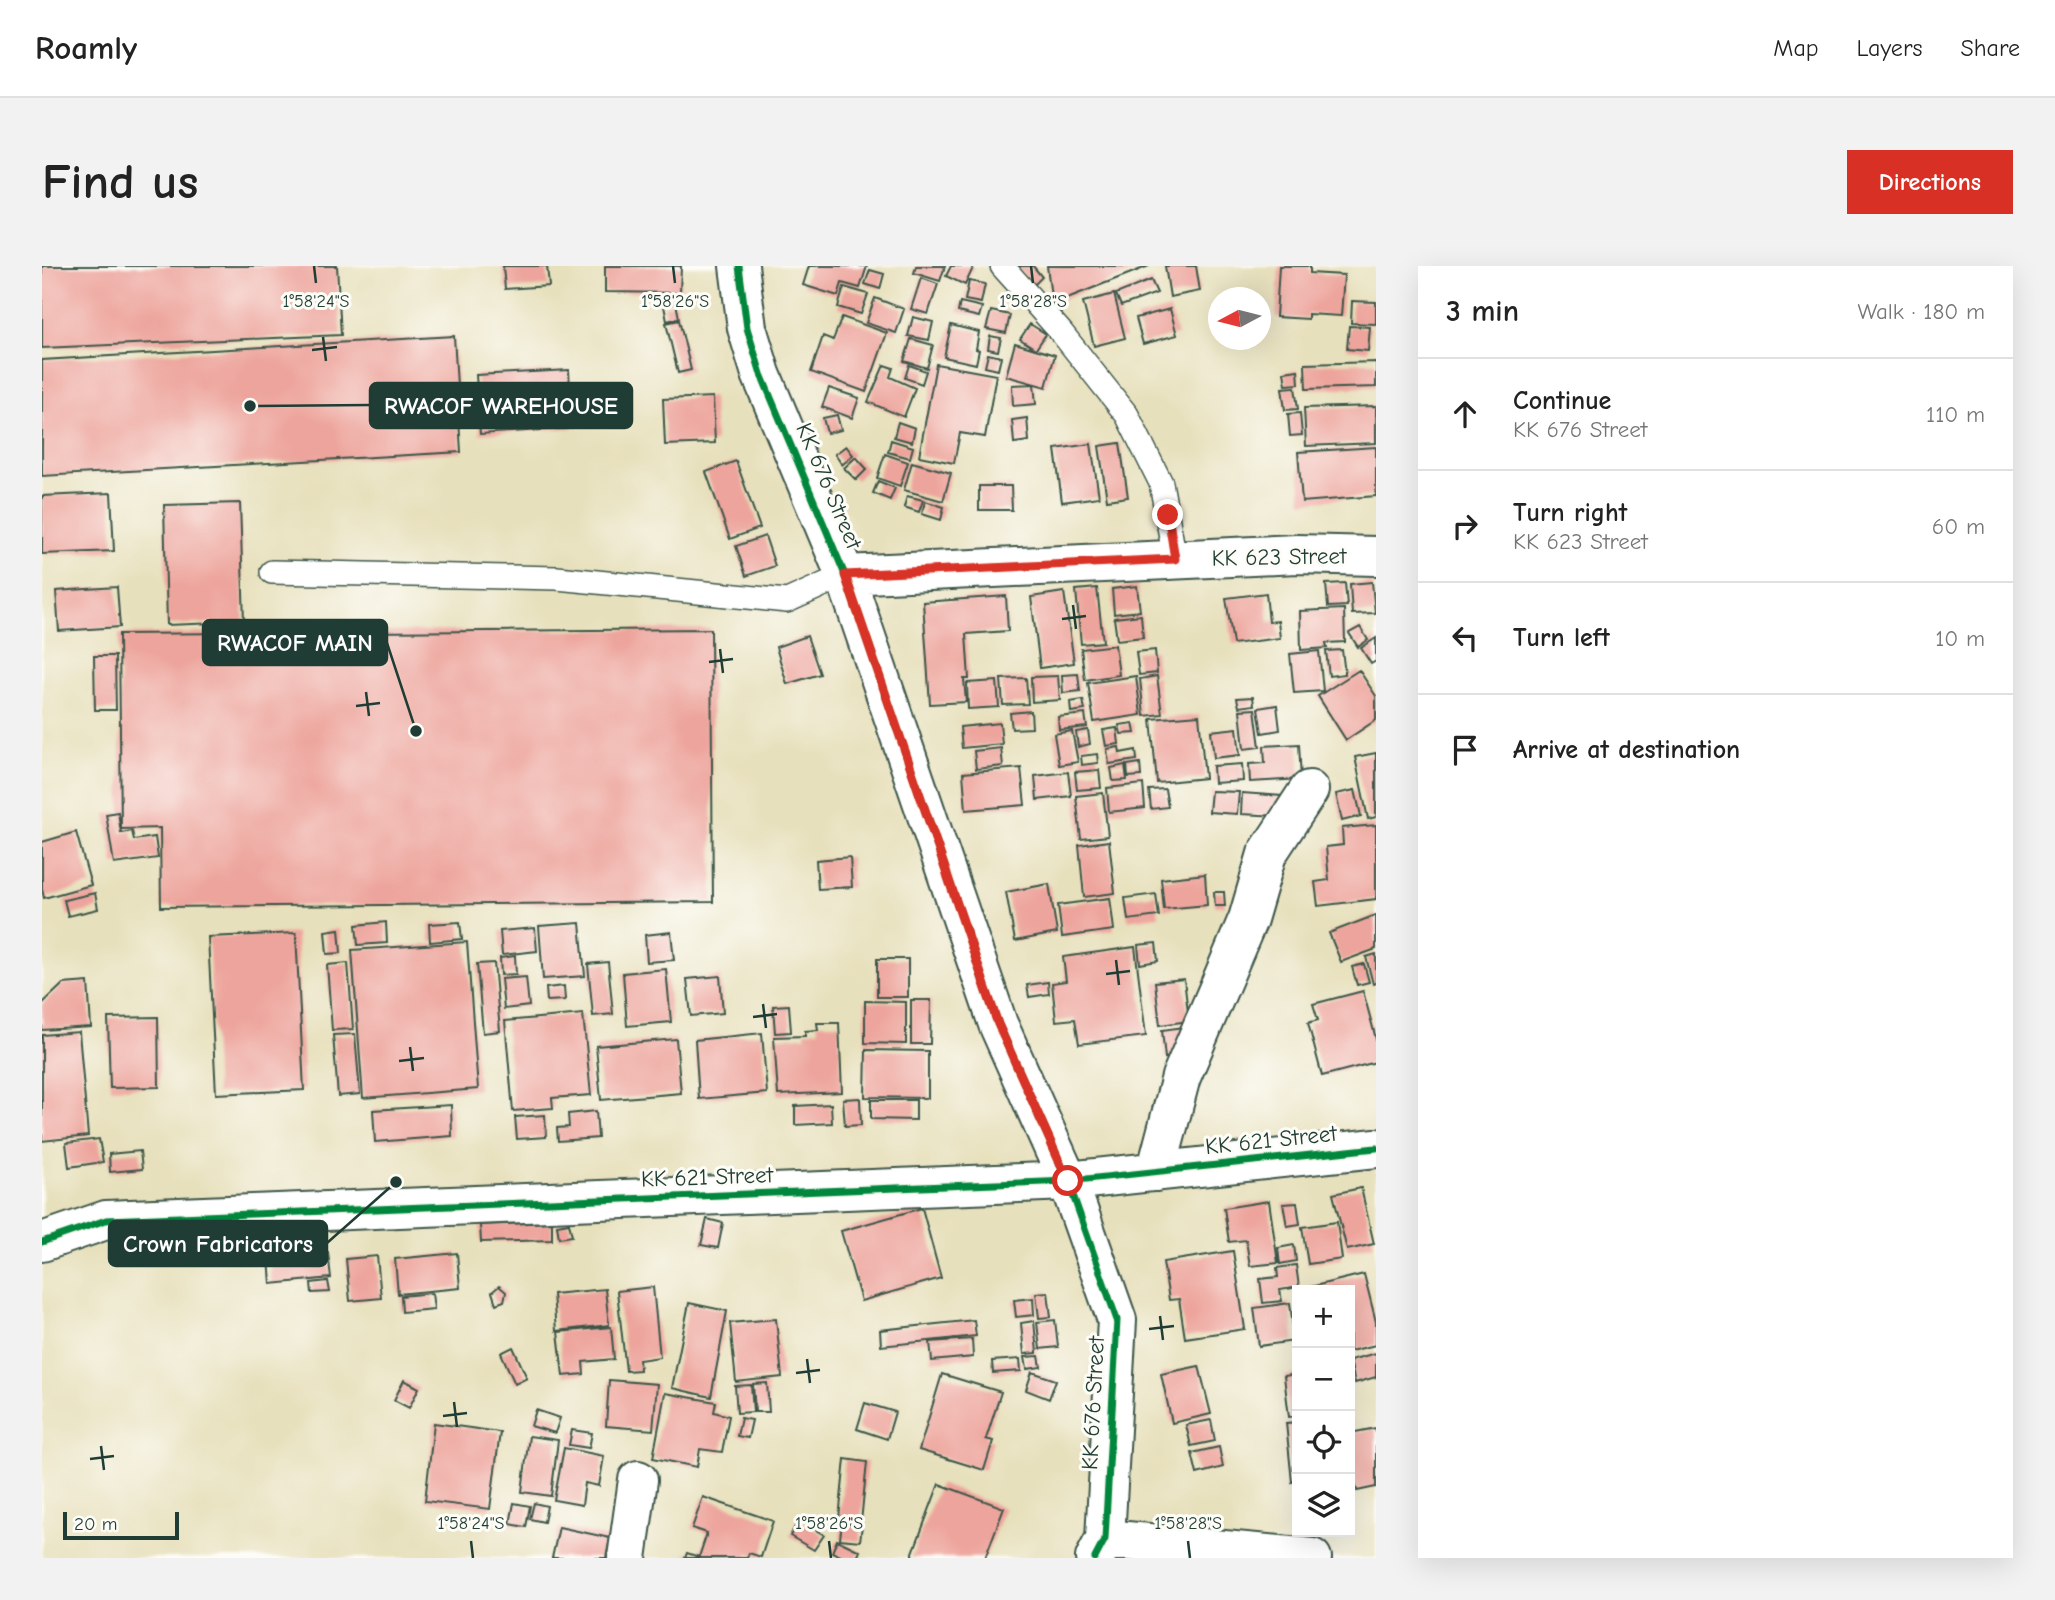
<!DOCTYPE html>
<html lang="en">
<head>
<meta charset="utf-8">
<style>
	:root { --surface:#fff; --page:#f2f2f2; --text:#222; --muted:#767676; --line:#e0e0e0; --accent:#d93025 }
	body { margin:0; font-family:"Comic Neue",sans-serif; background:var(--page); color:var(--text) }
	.controls { position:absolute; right:21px; bottom:21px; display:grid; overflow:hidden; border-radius:0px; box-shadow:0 7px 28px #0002 }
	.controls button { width:63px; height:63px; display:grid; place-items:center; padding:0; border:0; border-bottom:2px solid var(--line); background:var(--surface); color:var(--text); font:35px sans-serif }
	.compass { position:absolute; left:1166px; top:21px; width:63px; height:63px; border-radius:50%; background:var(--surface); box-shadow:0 7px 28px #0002; rotate:263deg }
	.scale { position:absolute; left:21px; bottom:18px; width:116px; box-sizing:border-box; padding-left:7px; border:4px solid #1f3d34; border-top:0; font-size:19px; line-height:24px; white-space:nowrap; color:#1f3d34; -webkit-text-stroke:5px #fdfcf7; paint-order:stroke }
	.stop { position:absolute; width:21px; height:21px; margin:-16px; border:5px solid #d93025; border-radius:50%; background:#fff }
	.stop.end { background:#d93025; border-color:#fff; box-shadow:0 2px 7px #0008 }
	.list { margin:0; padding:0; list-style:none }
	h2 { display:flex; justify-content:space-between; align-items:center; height:91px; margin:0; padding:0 28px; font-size:30px }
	h2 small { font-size:23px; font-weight:400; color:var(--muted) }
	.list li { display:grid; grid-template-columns:46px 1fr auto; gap:21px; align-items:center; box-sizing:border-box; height:112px; padding:0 28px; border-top:2px solid var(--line) }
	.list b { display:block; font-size:26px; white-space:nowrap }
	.list p { margin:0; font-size:23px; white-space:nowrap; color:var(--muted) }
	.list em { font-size:23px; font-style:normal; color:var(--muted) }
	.icon { flex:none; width:38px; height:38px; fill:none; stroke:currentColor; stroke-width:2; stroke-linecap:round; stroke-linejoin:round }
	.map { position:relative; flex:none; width:1334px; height:1292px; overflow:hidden; border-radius:0px }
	header { display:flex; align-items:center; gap:42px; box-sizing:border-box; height:98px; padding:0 35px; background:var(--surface); border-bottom:2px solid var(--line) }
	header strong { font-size:33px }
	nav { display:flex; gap:38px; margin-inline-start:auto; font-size:24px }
	.intro { display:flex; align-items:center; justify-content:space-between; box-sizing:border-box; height:168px; padding:0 42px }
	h1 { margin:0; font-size:49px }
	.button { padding:18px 32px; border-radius:0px; background:var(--accent); color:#fff; font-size:24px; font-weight:700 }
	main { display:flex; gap:42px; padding:0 42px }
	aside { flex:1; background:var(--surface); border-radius:0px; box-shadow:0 7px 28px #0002 }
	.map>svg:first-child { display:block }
</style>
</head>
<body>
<header>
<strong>Roamly</strong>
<nav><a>Map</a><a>Layers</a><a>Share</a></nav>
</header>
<div class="intro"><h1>Find us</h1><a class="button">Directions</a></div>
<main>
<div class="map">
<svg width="1334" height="1292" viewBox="0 0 1334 1292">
	<rect width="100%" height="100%" fill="#fdfcf7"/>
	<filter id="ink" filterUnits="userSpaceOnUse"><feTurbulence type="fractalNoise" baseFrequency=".0143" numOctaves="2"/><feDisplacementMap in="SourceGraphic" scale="14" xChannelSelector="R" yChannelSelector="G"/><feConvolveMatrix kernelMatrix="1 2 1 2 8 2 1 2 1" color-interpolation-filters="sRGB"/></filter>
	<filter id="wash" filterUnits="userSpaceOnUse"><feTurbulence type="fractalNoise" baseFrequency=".00686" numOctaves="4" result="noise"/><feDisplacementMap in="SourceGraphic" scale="28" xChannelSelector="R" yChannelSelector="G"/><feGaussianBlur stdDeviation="1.57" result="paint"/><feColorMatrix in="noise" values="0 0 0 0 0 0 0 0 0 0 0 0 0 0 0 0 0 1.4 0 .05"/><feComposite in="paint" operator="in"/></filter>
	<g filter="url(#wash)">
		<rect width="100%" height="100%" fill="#e7e0bc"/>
		<g id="blocks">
			<!-- building -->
			<path fill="#eda49c" d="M0,0H295L299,69L0,82Z
				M461,0H505L507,20L463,23Z
				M563,0H639L638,27L563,26Z
				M767,0H825L818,22L800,17L796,30L761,19Z
				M874,0H903L898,15L872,7Z
				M909,0H932L923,19L904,10Z
				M973,0H991L1000,11L991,20Z
				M1005,0H1107L1010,38Z
				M1123,0H1154L1158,25L1128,31Z
				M1237,0H1268V7L1302,9L1299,50L1266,48V53L1234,51Z
				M828,4L842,8L838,23L823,18Z
				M879,12L896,18L886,48L869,43Z
				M1109,14L1115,27L1079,40L1074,28Z
				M927,15L943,18L939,37L923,34Z
				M802,21L826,28L819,48L796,41Z
				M1072,28L1083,72L1052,80L1041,36Z
				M833,32L862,43L854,67L824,57Z
				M1310,35L1334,36V58L1309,57Z
				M918,36L940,41L937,51L916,46Z
				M634,37L637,52L625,55L622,40Z
				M1128,43L1135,69L1101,78L1094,52Z
				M949,45L968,49L964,67L944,63Z
				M800,51L845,67L824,126L769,106L781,70L791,74Z
				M871,51L891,56L887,74L866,70Z
				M637,54L649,104L636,107L624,57Z
				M988,58L1004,68L994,83L978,73Z
				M909,59L937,66L934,83L937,84L934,98L902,91Z
				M1307,60L1328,61L1326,85L1305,83Z
				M412,70L419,186L0,210V94Z
				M948,70L959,72L956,85L946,83Z
				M869,73L891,79L885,102L862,95Z
				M973,77L1013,89L1004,121L964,110Z
				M946,88L959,91L956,104L943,101Z
				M1334,96V121L1264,123L1263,98Z
				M894,98L954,109L943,171L918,167L912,197L877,190Z
				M842,99L851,102L848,111L873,122L862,151L826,136Z
				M867,99L884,105L880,118L863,112Z
				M527,104L530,162L438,168L434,109Z
				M1256,104L1257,118L1244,119L1242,106Z
				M992,118L994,138L971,140L970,119Z
				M1253,121L1256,143L1243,144L1240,122Z
				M787,122L817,132L810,152L780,141Z
				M671,131L673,177L623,179L621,133Z
				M1334,140V177L1264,180L1262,142Z
				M1258,147L1260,169L1248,170L1246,148Z
				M795,149L799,164L785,167L781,152Z
				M985,152L987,175L972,177L970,154Z
				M856,156L873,162L870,176L852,171Z
				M849,174L871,181L868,192L846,186Z
				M1078,177L1086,231L1065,234L1057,180Z
				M1049,178L1057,231L1020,236L1013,183Z
				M804,180L811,189L800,199L793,188Z
				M1334,181V230L1260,236L1256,186Z
				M843,188L866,196L858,220L835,212Z
				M814,191L825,203L814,214L802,202Z
				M694,195L718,262L688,273L664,206Z
				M870,196L909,207L901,235L862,224Z
				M836,215L853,222L848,234L831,227Z
				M937,220H969L970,244H937Z
				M69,227L72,285L0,288V230Z
				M865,230L881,234L877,246L862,241Z
				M883,235L902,241L899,254L880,248Z
				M198,237L202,356L125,359L122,239Z
				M723,270L733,300L704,310L694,280Z
				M1330,316L1333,347L1310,348L1308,318Z
				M1303,317L1305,340L1286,341L1284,318Z
				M1095,320L1098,345L1072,348L1070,323Z
				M75,321L78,361L17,365L14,325Z
				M1055,322L1061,376L1039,378L1034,324Z
				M1022,326L1032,397L998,402L989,331Z
				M1224,327L1227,356L1236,355L1238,372L1191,378L1184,332Z
				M964,330L966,365L924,368L927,413H922L924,436L888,438L881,336Z
				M1302,343L1303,376L1284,377L1285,382L1259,384L1258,345Z
				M1099,349L1101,371L1075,374L1072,352Z
				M1318,361L1326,374L1316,381L1307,367Z
				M669,363L671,636L119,641L118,562L79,563L77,368Z
				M765,370L778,408L745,418L734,381Z
				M1334,372V395L1329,398L1319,382Z
				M1073,379L1077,409L1043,414L1039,383Z
				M1113,384L1115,407L1097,409L1094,386Z
				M1300,384L1303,408L1287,410L1284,385Z
				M1277,385L1281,425L1252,427L1248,388Z
				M52,390H73L74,444H53Z
				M1317,404L1334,430V454L1304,474L1276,430Z
				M1036,408L1038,425L1021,427L1020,409Z
				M1016,410L1018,434L990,436L989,411Z
				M1094,410L1099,449L1052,456L1046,417Z
				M1115,410L1120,448L1102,450L1098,413Z
				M984,412L986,438L961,439L959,413Z
				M955,415L957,441L926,443L925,417Z
				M1211,431L1212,439L1197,441L1195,432Z
				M1041,434L1043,444L1029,446L1028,436Z
				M1235,439L1238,464L1220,467L1216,442Z
				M1213,443L1218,481L1202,483L1198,444Z
				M989,445L990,462L970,463L968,447Z
				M1043,448L1045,461L1017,464L1016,451Z
				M1157,449L1163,512L1115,517L1109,453Z
				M958,457L960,478L920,482L918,461Z
				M1091,457L1093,467L1079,468L1077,459Z
				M1075,462L1077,478L1064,480L1061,464Z
				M1195,462L1198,489L1172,492L1169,465Z
				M1046,464L1048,478L1036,481L1034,466Z
				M1030,465L1036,496L1017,499L1012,468Z
				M1257,478L1259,513L1208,516L1207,498L1223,497L1222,480Z
				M1077,481L1078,487L1094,484L1095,494L1067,498L1065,483Z
				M959,482L961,500L934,503L932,485Z
				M1334,487V551L1326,553L1313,491Z
				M1055,488L1056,497L1040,499L1039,490Z
				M1098,497L1099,510L1086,511L1085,499Z
				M1200,498L1201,515L1172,517L1171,500Z
				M1083,499L1085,514L1071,515L1069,502Z
				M979,502L983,539L924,544L921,507Z
				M1057,504L1059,522L1035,524L1033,506Z
				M1026,506L1029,530L995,534L993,510Z
				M1101,518L1103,542L1067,546L1065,522Z
				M1123,523L1126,541L1109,543L1107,524Z
				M1313,524L1319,550L1300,555L1294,528Z
				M1169,525L1197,526L1195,548L1167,546Z
				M1061,527L1066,570L1039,573L1034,530Z
				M1200,527L1240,530L1238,550L1199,548Z
				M76,546L79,567L90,565L92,574L113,571L116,592L72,598L64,548Z
				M1334,559V633L1276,640L1273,616L1287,614L1284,581L1301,579L1300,562Z
				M34,566L49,619L2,632L0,623V576Z
				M1067,575L1073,627L1042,631L1037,579Z
				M808,591L810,621L776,623L774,594Z
				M1163,608L1165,639L1122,643L1119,613Z
				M1007,618L1015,667L973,675L964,626Z
				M1172,626H1182L1183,640H1173Z
				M53,627L56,643L26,650L22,634Z
				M1114,628L1117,650L1086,654L1083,632Z
				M1068,632L1072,664L1020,671L1016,639Z
				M1334,649V683L1299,696L1287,667Z
				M344,656L345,677L316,679L314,659Z
				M418,656L420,673L388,676L387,658Z
				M538,657L543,710L501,713L497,660Z
				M493,662L495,685L460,689L458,665Z
				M297,663L299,687L285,688L283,665Z
				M629,666L632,694L605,696L603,669Z
				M254,667L262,824L174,828L166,671Z
				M425,676L436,823L321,832L310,684Z
				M1114,677L1116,695L1098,698L1096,679Z
				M1093,681L1104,770L1037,778L1033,753L1014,755L1010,717L1024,715L1021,691Z
				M1334,688V717L1331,718L1324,691Z
				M473,690L474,708L459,709L458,692Z
				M835,693H866V731H835Z
				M566,696L571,748L551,750L546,698Z
				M306,697L311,763L290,764L285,699Z
				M452,697L458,765L441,767L435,698Z
				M1322,698L1327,716L1315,719L1310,701Z
				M624,703L629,756L585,760L581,707Z
				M678,710L681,747L649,750L645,713Z
				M484,711L487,740L462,743L459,713Z
				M1142,713L1147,755L1118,759L1113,716Z
				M46,716L49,761L0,764V738L21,718Z
				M1006,716L1007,728L987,731L985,719Z
				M522,720L523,734L505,735L504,722Z
				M1321,725L1334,773V796L1280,810L1266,757L1276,754L1271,738Z
				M869,734H889L888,778H869Z
				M823,735L864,736V778L823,777Z
				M747,739L749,766L733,767L731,740Z
				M541,748L549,829L510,832L511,842L471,845L463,755Z
				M116,751L117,821L68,822L66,752Z
				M775,757H797L800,826L736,829L732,771L763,770V765L776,764Z
				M1156,759L1145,789L1123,792L1120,764Z
				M37,766L46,870L0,875V769Z
				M720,767L725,827L657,833L653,774Z
				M313,768L318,828L296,830L291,769Z
				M634,773L639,827L559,834L554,780Z
				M824,784L886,785V832L823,831Z
				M818,832L819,859L803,860L801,833Z
				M829,834H874V854L829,853Z
				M789,838L790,857L753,859V840Z
				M409,839L410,870L333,876L331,844Z
				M554,845L556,872L516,875L515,862L527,861L526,848Z
				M503,849L504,871L475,873L473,851Z
				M57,873L61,896L27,901L24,877Z
				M98,885L100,903L68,906L67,888Z
				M1319,922L1332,978L1305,984L1291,928Z
				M1227,935L1236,997L1208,1000L1204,974L1187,976L1182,942Z
				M1255,937L1258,958L1245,960L1241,938Z
				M880,942L899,1012L819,1035L799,965Z
				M665,953L681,957L676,982L659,979Z
				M510,956V974L439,976L438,959Z
				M1295,956L1300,993L1266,998L1260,961Z
				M527,957L530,970L517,972L515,959Z
				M1252,979L1254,995L1238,998L1236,982Z
				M1191,985L1203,1063L1143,1072L1137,1033L1127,1034L1121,996Z
				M286,986L289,1012L229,1018L227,992Z
				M415,987L418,1022L356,1028L353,993Z
				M335,990L339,1032L308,1035L304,993Z
				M1254,999L1257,1021L1238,1024L1240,1035L1221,1037L1218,1013L1236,1011L1235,1002Z
				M1322,1008L1334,1056V1079L1308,1085V1024L1260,1023Z
				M286,1015L288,1026L270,1027L269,1017Z
				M457,1020L464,1026L462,1035L454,1038L450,1026Z
				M611,1021L618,1091L597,1094L598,1104L584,1105L575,1025Z
				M563,1023L567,1059L514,1065L511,1028Z
				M1006,1026L1009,1051L997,1052L994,1027Z
				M390,1027L392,1043L360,1046L359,1030Z
				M991,1032L992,1049L974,1051L972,1034Z
				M647,1037L685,1045L669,1131L630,1122Z
				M1248,1037L1253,1075L1217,1080L1212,1042Z
				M734,1053L740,1111L694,1116L688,1057Z
				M932,1054L934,1070L839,1080L838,1064Z
				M1013,1054L1016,1081L998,1083L995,1056Z
				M992,1055L995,1087L982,1088L979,1057Z
				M569,1061L572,1093L541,1096L542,1108L521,1110L516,1066Z
				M930,1073L931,1091L890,1095L888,1076Z
				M471,1081L485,1112L473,1118L459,1087Z
				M1334,1087V1111L1313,1117L1308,1094Z
				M997,1090L999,1101L985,1103L983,1091Z
				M978,1093L979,1105L951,1107L950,1095Z
				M1157,1100L1169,1148L1130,1157L1119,1108Z
				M990,1106L1014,1114L1007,1133L984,1124Z
				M900,1108L959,1126L944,1173L951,1175L942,1204L877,1184Z
				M1255,1108V1150L1247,1151L1242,1110Z
				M362,1114L377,1122L367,1142L352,1134Z
				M567,1114L615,1118L611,1164L564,1160Z
				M725,1117L727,1146H713L711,1118Z
				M709,1119L711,1146L695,1147L693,1120Z
				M623,1127L674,1136L672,1146L687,1150L680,1186L658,1183L655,1201L611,1192Z
				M823,1137L853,1146L845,1173L815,1163Z
				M494,1144L518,1152L513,1167L489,1160Z
				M699,1152L710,1154L706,1172L695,1170Z
				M1169,1154L1173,1175L1149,1180L1144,1159Z
				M1255,1156V1215L1250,1216L1244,1157Z
				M392,1157L458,1166L448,1243L383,1235Z
				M1334,1162V1221L1315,1225L1308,1193V1167Z
				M530,1164L550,1167L547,1182L527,1179Z
				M487,1170L516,1174L509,1230L480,1226Z
				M1177,1181L1181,1201L1155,1208L1150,1187Z
				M522,1182L562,1190L557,1220L543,1217L540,1239L512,1234Z
				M803,1193L825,1196L819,1256L797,1253Z
				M897,1218L962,1242L943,1292H869Z
				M661,1231L731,1255L719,1291L707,1287L705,1292H643L645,1287L657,1291L665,1267L650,1262Z
				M472,1237L488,1240L484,1261L468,1258Z
				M492,1237L505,1240L502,1256L488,1253Z
				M757,1254L782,1269L772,1284L748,1270Z
				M800,1256L820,1259L818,1275L798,1273Z
				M517,1261L568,1272L564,1292H510Z
				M795,1274L818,1285L815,1292H803L790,1286Z"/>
		</g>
	</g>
	<g filter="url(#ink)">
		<use href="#blocks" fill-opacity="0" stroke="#3d5548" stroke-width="2"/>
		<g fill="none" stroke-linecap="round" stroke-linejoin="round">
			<!-- service casing -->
			<g stroke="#3d5548" stroke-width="26">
				<path id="service" d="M960,0L1019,66L1085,149L1119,217L1133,293
					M230,306L515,312L745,335L803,309"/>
			</g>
			<!-- minor casing -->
			<g stroke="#3d5548" stroke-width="42">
				<path id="minor" d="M697,0L705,62L719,108L803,309L956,758L1026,915L1075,1054L1063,1273L1053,1292
					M803,309L1255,288L1334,290
					M1114,906L1139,811L1206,653L1225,588L1267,524
					M0,976L64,954L1026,915L1334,882
					M1063,1273L1270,1292
					M585,1292L596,1214"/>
			</g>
			<!-- service -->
			<use href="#service" stroke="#fff" stroke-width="23"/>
			<!-- minor -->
			<use href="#minor" stroke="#fff" stroke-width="38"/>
			<!-- cycleway casing -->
			<g stroke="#fdfcf7" stroke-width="11">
				<path id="cycleway" d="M697,0L705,62L719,108L803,309L956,758L1026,915L1075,1054L1063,1273L1053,1292
					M0,976L64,954L1026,915L1334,882"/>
			</g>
			<!-- cycleway -->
			<use href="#cycleway" stroke="#00873e" stroke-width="7"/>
		</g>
	</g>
	<g fill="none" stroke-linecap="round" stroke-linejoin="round" filter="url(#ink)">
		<!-- route -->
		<path stroke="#d93025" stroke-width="9" d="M1026,915L956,758L803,309L1133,293L1126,249"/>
	</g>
	<!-- ticks -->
	<path fill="none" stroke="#1f3d34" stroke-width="2.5" d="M272,0L274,17M631,0L633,17M989,0L991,17M281,71L284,95M270,84L295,81M1031,339L1034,363M1020,353L1044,350M678,383L681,407M667,396L691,393M324,426L327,450M314,440L338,437M1074,694L1077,719M1064,708L1088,705M721,738L724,762M711,751L735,748M368,781L371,805M357,795L382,792M1118,1050L1121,1074M1107,1063L1132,1060M765,1093L768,1117M754,1107L778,1104M412,1136L415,1161M401,1150L425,1147M59,1180L62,1204M48,1193L72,1190M429,1275L431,1292M787,1275L789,1292M1146,1275L1148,1292"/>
	<g text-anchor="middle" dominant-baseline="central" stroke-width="6" stroke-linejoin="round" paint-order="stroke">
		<!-- street labels -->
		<g font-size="23" fill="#1f3d34" stroke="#fdfcf7">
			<text transform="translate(787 220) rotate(67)">KK 676 Street</text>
			<text transform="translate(1237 291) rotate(-1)">KK 623 Street</text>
			<text transform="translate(1229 874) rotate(-6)">KK 621 Street</text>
			<text transform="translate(665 911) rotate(-2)">KK 621 Street</text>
			<text transform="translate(1051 1137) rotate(-87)">KK 676 Street</text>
		</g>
	</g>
	<g font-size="18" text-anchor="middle" fill="#1f3d34" stroke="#fdfcf7" stroke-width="6" stroke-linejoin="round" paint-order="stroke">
		<text x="274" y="41">1°58'24"S</text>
		<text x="633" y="41">1°58'26"S</text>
		<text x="991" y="41">1°58'28"S</text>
		<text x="429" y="1263">1°58'24"S</text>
		<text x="787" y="1263">1°58'26"S</text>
		<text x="1146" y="1263">1°58'28"S</text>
	</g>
	<!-- callouts -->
	<path fill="none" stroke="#1f3d34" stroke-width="2.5" d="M208 140L328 139M374 465L345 377M354 916L285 977"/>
	<g fill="#1f3d34" stroke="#fdfcf7" stroke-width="2.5">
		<circle cx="208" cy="140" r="7"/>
		<circle cx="374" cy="465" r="7"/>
		<circle cx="354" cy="916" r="7"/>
	</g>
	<g fill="#1f3d34" stroke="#1f3d34" stroke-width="2.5">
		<rect x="328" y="117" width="262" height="45" rx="7"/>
		<rect x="161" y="354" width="184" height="45" rx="7"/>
		<rect x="67" y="955" width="218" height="45" rx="7"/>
	</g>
	<g font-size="24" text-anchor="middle" font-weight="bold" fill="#fff">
		<text x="459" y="148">RWACOF WAREHOUSE</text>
		<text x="253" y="385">RWACOF MAIN</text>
		<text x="176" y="986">Crown Fabricators</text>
	</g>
</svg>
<div class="controls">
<button>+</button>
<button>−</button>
<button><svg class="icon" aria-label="locate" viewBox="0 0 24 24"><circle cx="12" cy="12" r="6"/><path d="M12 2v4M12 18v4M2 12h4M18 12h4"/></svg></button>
<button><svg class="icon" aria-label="layers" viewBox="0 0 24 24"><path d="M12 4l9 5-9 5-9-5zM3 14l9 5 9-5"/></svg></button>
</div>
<svg class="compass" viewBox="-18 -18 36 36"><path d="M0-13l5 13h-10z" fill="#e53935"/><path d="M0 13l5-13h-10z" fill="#767676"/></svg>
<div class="scale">20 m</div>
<div class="stop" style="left:1026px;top:915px"></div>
<div class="stop end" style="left:1126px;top:249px"></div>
</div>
<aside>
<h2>3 min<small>Walk · 180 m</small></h2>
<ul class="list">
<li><svg class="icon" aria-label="ahead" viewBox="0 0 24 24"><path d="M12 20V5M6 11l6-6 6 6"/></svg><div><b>Continue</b><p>KK 676 Street</p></div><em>110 m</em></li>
<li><svg class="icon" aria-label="right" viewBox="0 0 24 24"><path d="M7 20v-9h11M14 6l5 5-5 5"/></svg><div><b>Turn right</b><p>KK 623 Street</p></div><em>60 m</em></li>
<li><svg class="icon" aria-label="left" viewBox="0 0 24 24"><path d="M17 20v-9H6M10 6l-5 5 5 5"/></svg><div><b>Turn left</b></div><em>10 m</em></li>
<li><svg class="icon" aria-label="arrive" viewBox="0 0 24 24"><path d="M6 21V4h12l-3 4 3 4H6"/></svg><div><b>Arrive at destination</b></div></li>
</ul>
</aside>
</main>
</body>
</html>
